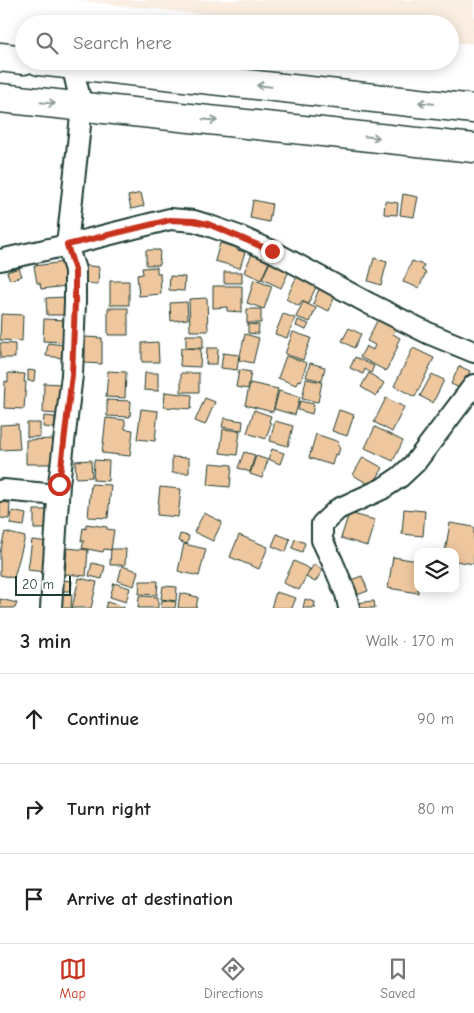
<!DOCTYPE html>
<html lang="en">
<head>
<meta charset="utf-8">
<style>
	:root { --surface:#fff; --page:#f2f2f2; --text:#222; --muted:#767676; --line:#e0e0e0; --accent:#c8321e }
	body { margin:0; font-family:"Comic Neue",sans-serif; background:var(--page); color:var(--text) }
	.controls { position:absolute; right:15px; bottom:15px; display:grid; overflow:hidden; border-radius:10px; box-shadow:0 2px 12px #0003 }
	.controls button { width:45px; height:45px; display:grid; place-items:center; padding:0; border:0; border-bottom:1px solid var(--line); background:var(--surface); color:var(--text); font:25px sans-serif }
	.scale { position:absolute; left:15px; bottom:12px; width:56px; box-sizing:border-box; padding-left:5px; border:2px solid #1f3d34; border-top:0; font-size:14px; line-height:18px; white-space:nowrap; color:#1f3d34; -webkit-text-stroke:4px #fff; paint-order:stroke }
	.stop { position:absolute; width:15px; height:15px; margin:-11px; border:4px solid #c8321e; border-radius:50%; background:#fff }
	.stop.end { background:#c8321e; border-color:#fff; box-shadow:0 1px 5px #0008 }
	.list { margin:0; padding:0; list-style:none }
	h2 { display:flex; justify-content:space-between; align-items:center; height:65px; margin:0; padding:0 20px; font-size:21px }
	h2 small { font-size:16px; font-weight:400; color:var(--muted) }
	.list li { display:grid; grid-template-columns:32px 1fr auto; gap:15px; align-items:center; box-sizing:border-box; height:90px; padding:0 20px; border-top:1px solid var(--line) }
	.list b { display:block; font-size:19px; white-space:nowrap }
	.list em { font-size:16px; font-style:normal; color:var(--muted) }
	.icon { flex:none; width:28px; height:28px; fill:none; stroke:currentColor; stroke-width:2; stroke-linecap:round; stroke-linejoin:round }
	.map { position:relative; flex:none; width:474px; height:608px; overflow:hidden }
	.search { position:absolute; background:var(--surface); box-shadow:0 2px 12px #0003; left:15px; right:15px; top:15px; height:55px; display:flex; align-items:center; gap:12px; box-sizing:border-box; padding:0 18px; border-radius:28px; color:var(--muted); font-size:19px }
	.sheet { height:335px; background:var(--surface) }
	nav { display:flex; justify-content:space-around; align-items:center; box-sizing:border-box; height:70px; border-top:1px solid var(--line); background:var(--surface); font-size:14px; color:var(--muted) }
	nav a { display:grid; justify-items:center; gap:2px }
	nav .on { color:var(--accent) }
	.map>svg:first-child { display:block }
</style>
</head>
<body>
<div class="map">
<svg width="474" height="608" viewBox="0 0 474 608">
	<rect width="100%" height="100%" fill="#fff"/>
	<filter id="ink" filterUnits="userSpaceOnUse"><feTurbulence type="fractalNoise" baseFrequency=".02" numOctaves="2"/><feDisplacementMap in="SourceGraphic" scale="10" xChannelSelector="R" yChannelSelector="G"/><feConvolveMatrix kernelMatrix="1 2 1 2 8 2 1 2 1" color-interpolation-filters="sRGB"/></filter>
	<g filter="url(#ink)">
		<!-- built -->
		<path fill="#faeee2" d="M75,0H474V44L450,42V24H289Z"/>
		<!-- building -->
		<path fill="#eec79e" stroke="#1f3d34" d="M141,193L144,206L131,209L128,196Z
			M403,194L418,197L414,217L400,215Z
			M253,200L272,204L269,222L250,218Z
			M385,201L398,203L397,215L384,214Z
			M220,243L237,248V250L245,252L240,268L215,261Z
			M146,250H160L159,265H146Z
			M252,254L269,262L261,280L244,272Z
			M374,258L387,262L381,285L368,281Z
			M271,260L290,269L281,288L262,279Z
			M412,261L424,265L422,270L426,272L419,288L403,282Z
			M64,262L67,286L41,289L40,283H37L34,266Z
			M81,265L99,267L98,284L80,283Z
			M157,267V273H160L161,294L139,296L137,275L143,274L142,268Z
			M19,268L22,276L10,280L7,272Z
			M224,272H242V283H224Z
			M170,276L185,277L184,291L169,290Z
			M297,276L317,285L308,304L302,301L299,306L286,299Z
			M254,280L272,286L264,309L247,303Z
			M110,281H129V305H110Z
			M213,286H242V312L227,311V307L213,308Z
			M319,289L335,296L329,311L313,304Z
			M65,297L66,315H47L46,298Z
			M207,298L208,331H190L189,299Z
			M187,302L188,319L171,321L170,303Z
			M303,302L316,308L310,322L296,317Z
			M108,308H128V335H108Z
			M247,309H261V323H247Z
			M1,314L23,315L22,341L0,340Z
			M283,314L295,318L287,338L275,334Z
			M379,317L397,326L393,334L400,338L396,346H398L386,371L360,357L366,346L373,350L375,345L367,341Z
			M44,319L67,320L66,342L43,341Z
			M298,320L309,324L306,330L296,326Z
			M248,324L259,325L258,334L248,333Z
			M349,328L361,334L354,348L342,341Z
			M293,332L311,338L303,360L285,354Z
			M245,334L259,338L253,363L239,360Z
			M186,335H203V348H186Z
			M85,337L102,338V364L85,363Z
			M158,342L159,362H142V343Z
			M0,343L15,344V358H0Z
			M48,343L64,345L62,358L46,356Z
			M181,348L201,349L200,367L180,366Z
			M207,348H218L217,364H206Z
			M413,348L434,358L415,397L394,386Z
			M223,353L239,355L237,370L221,368Z
			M286,356L307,363L301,381L298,380L296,385L278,378Z
			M355,357L374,366L371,373L365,369L363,374L350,368Z
			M310,363L325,367L322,381L306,377Z
			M459,366L470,371L462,389L451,384Z
			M28,370L35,371L34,381H28Z
			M239,370L251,372L248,389L236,387Z
			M108,371L126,372L125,398L106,397Z
			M8,373L25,374L24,382H26L24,409L4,408L5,381L8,382Z
			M145,373H158V391L144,390Z
			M181,373H199V392H181Z
			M369,373L384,383L376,396L361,387Z
			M432,374L444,380L433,403L420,396Z
			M306,379L322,382L318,402L302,399Z
			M44,383L61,384L60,414L43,413Z
			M250,383L278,389L273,412L245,405Z
			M279,391L300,397L295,415L274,409Z
			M165,392L192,395L191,409L164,407Z
			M205,398L215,402L205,425L195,421Z
			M386,398L404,407L392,432L374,422Z
			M107,400L131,401L130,417L107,416Z
			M300,401L314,404L312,414L298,410Z
			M141,409L158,411L155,441L137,439Z
			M254,410L271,416L269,422L271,423L266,439L247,433Z
			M339,410L354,415L347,436L332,431Z
			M44,416L55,417V428L43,427Z
			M106,418L125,420V429L133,430L130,456L102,453Z
			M224,418L243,421L242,430L222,427Z
			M275,421L293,426L288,446L270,441Z
			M27,423H40V437H27Z
			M18,424L20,449L0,450V425Z
			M375,427L403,441L393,461L365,448Z
			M223,429L240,431L237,455L220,453Z
			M316,434L339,442L338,446L340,447L338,455L335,454L332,465L309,458Z
			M55,439V464H26V440Z
			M272,449L284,453L280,464L268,459Z
			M244,452L255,455L250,472L238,468Z
			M256,456L268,460L262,478L250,474Z
			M172,457L189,458V473H172Z
			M363,457L383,468L372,486L353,475Z
			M91,460L92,477L76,478L75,461Z
			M94,460L109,461L108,481L93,480Z
			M210,463L232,465L230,487L208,485Z
			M91,484L111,485L108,518L88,517Z
			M160,487L181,489L178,517L157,515Z
			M0,502L10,503L9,519L0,518Z
			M404,509L425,511L423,536L402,534Z
			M34,510H48L52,529H34Z
			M12,511L26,514L24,526L10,524Z
			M204,513L222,522L213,541L194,532Z
			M349,513L375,520L367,546L341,538Z
			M450,523L474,527V564L455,561V552H445Z
			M86,524L107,527V529L114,530L111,550L104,549L103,552L82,548L84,541H81L83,528L86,529Z
			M5,532L25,537L14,578L0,575V552Z
			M180,534L189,536L187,544L178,541Z
			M277,534L290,539L286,552L272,546Z
			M239,535L268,547L259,569L230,557Z
			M295,539L305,543L302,552L292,548Z
			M32,540L50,542L46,572L28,570Z
			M184,544L206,549L199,576L178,571Z
			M67,548L88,550L86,576L65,574Z
			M111,549H126L125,565H110Z
			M393,557L418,561V593L388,588Z
			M294,561L310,569L299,590L283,583Z
			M92,563L105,566L102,579L89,576Z
			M314,564L323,570L315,582L306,577Z
			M122,566L138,571L134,586L118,581Z
			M362,576L368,591L354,596L348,581Z
			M79,578L97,582L91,608H72Z
			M61,580L72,581L71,591H61Z
			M140,581H158L157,595L139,594Z
			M114,583L130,588L126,602L110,597Z
			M163,586L177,587L176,601L161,599Z
			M276,592L296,598L292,608H271Z
			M180,593L198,597L196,608H178Z
			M55,594H72L71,608H54Z
			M139,596L158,597V608H138Z
			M0,599L17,603L15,608H0Z
			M305,599L315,602L314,607L316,608H303Z
			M162,600L176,602L175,608H161Z
			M374,601L375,608H356L355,603Z
			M107,602L124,607V608H105Z"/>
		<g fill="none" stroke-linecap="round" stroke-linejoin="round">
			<!-- street casing -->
			<g stroke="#1f3d34" stroke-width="24">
				<path id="street" d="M0,260L67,245L170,219L194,221L207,225L238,236L272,251L368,303L430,334L474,352
					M0,491L3,490L58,495
					M51,608L59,484L72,375L75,302V270L67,245L82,107L72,65
					M349,608L346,594L332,561L322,540V524L338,509L382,489L400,477L415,463L474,385"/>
			</g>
			<!-- secondary casing -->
			<g stroke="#1f3d34" stroke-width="31">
				<path id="secondary" d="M0,57L24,60
					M39,61L474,109
					M0,98L474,148"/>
			</g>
			<!-- street -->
			<use href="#street" stroke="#fff" stroke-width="20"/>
			<!-- secondary -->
			<use href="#secondary" stroke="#fff" stroke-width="28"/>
		</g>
		<!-- one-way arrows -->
		<defs><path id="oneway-shaft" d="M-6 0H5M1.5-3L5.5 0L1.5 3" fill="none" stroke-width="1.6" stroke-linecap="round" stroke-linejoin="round" transform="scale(1.25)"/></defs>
		<g stroke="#8f9e9a">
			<use href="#oneway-shaft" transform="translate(264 86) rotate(-174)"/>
			<use href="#oneway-shaft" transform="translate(48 103) rotate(6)"/>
			<use href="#oneway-shaft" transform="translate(426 103) rotate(-174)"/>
			<use href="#oneway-shaft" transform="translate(210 120) rotate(6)"/>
			<use href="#oneway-shaft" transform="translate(372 137) rotate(6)"/>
		</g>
	</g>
	<g fill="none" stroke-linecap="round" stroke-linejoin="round" filter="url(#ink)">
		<!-- route -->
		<path stroke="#c8321e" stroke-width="6" d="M59,484L72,375L75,302V270L67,245L170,220L194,221L208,224L272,251"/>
	</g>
</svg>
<div class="controls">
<button><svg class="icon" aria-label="layers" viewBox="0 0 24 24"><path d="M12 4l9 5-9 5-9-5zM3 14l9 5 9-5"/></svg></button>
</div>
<div class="scale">20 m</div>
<div class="stop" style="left:59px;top:484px"></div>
<div class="stop end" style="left:272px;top:251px"></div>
<div class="search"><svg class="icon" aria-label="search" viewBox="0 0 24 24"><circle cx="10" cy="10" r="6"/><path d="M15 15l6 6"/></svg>Search here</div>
</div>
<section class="sheet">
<h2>3 min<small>Walk · 170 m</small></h2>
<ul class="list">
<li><svg class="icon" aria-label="ahead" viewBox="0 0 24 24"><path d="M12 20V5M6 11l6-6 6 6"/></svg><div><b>Continue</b></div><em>90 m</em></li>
<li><svg class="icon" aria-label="right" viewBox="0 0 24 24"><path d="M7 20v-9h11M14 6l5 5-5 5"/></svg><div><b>Turn right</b></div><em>80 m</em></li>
<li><svg class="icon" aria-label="arrive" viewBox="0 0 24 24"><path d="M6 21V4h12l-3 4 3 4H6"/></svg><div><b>Arrive at destination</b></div></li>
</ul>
</section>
<nav>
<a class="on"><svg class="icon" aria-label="map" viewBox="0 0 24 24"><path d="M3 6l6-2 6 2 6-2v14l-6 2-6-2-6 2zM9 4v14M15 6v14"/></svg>Map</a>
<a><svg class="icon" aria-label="directions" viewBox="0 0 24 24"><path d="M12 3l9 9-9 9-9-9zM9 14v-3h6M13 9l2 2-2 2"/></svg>Directions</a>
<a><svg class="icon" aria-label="saved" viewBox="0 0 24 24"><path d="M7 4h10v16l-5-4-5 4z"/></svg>Saved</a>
</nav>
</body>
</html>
